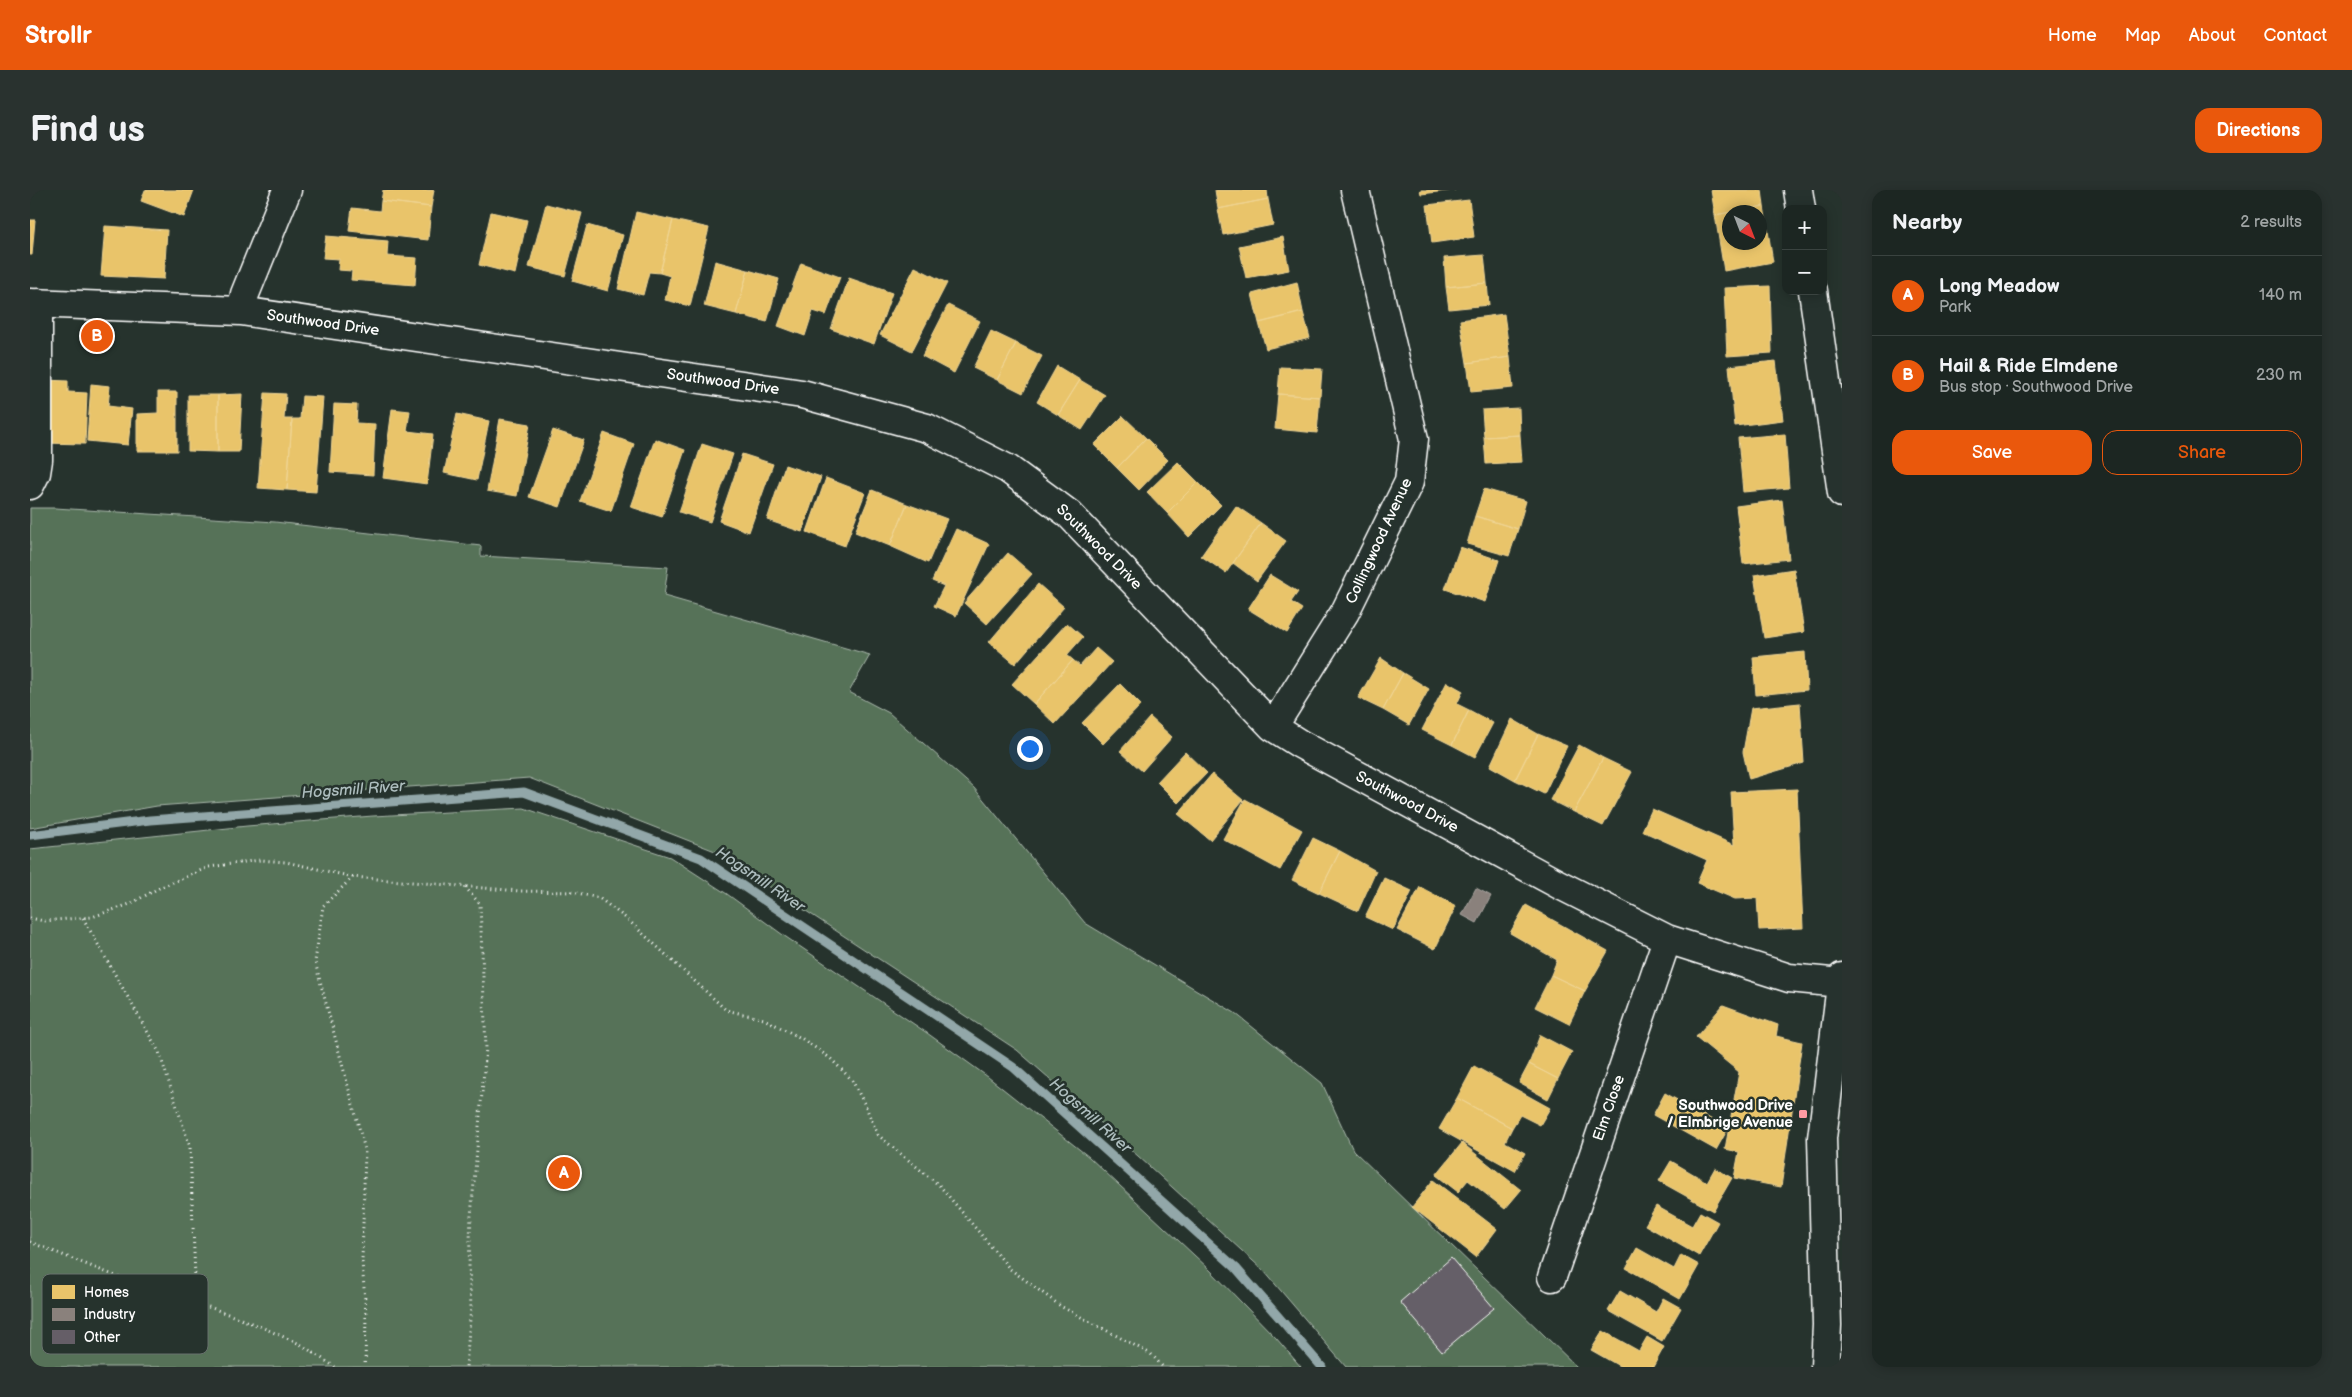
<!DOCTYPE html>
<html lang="en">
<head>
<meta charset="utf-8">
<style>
	:root { --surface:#1c2622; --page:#29322f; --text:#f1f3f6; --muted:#a0a5a5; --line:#3a4340; --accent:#ea580c }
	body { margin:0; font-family:"Balsamiq Sans",sans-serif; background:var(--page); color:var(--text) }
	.controls { position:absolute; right:15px; top:15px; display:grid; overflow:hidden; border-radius:10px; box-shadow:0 2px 12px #0003 }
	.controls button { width:45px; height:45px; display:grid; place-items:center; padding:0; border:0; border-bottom:1px solid var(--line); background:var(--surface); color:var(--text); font:25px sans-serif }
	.compass { position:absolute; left:1692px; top:15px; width:45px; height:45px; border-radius:50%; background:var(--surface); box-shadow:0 2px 12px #0003; rotate:138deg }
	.you { position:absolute; left:999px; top:558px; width:18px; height:18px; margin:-12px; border:4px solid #fff; border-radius:50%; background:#1a73e8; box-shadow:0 0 0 8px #1a73e833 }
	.badge { display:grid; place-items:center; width:32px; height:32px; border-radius:50%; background:var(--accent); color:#fff; font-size:16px; font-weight:700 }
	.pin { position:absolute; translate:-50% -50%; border:2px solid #fff; box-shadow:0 1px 5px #0006 }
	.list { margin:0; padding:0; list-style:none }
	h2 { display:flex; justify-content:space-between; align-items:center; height:65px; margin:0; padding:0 20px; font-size:21px }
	h2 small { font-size:16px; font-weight:400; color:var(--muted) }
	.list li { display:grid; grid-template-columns:32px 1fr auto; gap:15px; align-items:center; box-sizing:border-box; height:80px; padding:0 20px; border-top:1px solid var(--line) }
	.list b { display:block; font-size:19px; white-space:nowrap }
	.list p { margin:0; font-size:16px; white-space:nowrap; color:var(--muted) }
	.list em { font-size:16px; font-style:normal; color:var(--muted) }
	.actions { display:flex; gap:10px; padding:15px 20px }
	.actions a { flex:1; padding:11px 0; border:1px solid var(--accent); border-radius:15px; text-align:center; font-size:18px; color:var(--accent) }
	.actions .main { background:var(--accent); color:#fff }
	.map { position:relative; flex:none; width:1812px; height:1177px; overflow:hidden; border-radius:15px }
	header { display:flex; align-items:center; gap:30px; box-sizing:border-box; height:70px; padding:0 25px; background:var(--accent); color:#fff }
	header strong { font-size:24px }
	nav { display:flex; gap:28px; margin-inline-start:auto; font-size:18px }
	.intro { display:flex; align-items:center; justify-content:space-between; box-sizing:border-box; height:120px; padding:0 30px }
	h1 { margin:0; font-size:35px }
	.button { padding:12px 22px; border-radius:15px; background:var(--accent); color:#fff; font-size:18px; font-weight:700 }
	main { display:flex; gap:30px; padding:0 30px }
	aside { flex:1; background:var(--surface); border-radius:15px; box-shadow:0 2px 12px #0003 }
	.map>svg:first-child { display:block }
</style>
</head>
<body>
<header>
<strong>Strollr</strong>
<nav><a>Home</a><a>Map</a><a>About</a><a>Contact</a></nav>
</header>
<div class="intro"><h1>Find us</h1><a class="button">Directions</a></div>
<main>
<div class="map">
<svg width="1812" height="1177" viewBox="0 0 1812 1177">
	<rect width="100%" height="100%" fill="#26332d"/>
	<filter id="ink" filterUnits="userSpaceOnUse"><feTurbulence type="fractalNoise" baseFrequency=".02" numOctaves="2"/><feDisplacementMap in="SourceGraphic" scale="10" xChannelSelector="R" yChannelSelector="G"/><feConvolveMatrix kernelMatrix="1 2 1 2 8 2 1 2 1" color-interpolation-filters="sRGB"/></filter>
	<g filter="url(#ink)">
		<!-- green -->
		<path fill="#567258" stroke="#aab8ac" d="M0,318H25L245,332L451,356V366L638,377L634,406L840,465L819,502L859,523L944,598L1055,733L1205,823L1292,893L1323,960L1547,1177H1316L1234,1081L1108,966L987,860L685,661L499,588L127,616L0,638Z
			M494,618L640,667L697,704L753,745L897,843L958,887L1059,967L1179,1079L1246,1148L1271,1177H0V659L217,636L343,626Z"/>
		<!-- homes -->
		<path fill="#e9c46a" stroke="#f0d697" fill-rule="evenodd" d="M115,0H164L154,27L111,11Z
			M353,0H404L401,17L351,11Z
			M1185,0H1237L1238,9L1188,19Z
			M1390,0H1425L1391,4Z
			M1681,0H1732L1734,16L1685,25Z
			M1238,9L1243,35L1193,45L1188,19Z
			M1439,10L1444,47L1402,53L1397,15Z
			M351,11L401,17L398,50L319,41L322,18L350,21Z
			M516,14L552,23L535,86L499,77Z
			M1734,16L1743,72L1694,81L1685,25ZM1700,22H1730V52H1700Z
			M461,22L497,30L485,84L449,75Z
			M606,22L643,30L630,83L619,82L613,105L588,99Z
			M0,30H5L2,65H0Z
			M643,30L679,38L660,116L635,110L640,86L630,83Z
			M557,35L593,45L578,101L542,91Z
			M75,36L137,40L134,89L71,86Z
			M296,46L358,51L357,66L387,68L385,95L321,90L322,81L308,80L309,69L293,68Z
			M1253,47L1259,80L1216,88L1209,56Z
			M1454,65L1457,93L1416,97L1414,68Z
			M685,71L718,80L706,124L674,116Z
			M771,73L810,87L796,125L783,121L775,146L748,136Z
			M885,77L917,93L882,161L850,145Z
			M718,80L749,89L737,132L706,124Z
			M819,88L862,103L844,154L801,139Z
			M1267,92L1273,122L1229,133L1222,104Z
			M1457,93L1459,115L1419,119L1416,97Z
			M1740,96L1742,163L1697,166L1694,98Z
			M918,115L950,131L924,183L892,166Z
			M1273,122L1280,148L1236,159L1229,133Z
			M1474,124L1480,167L1437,173L1430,130Z
			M961,141L986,153L967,190L943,178Z
			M986,153L1012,166L993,203L967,190Z
			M1480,167L1483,198L1441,202L1437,173Z
			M1746,171L1753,230L1705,236L1699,176Z
			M1027,176L1050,190L1028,225L1007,212Z
			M1250,177L1292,179L1290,207L1248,204Z
			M15,190L38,191V202L57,203L55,254L13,253Z
			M1050,190L1075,205L1052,240L1028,225Z
			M61,194L80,196L78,216L102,219L98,255L57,251Z
			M128,202H147V261H107V224L128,223Z
			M235,203L256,204L254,229H262L257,300L228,298Z
			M212,204L209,262H188V205Z
			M1248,204L1290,207L1287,243L1245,239Z
			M158,205H188V262L158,261Z
			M272,206L293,207L286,302L257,300L262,229H270Z
			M304,214L327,215L326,233L345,234L343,285L300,282Z
			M1489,218L1490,245L1454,247L1452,220Z
			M362,219L380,221L377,241L403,244L397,294L353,288Z
			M427,224L459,231L447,290L414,283Z
			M1093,226L1116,248L1087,278L1064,255Z
			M470,229L500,234L487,306L457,301Z
			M523,240L554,250L530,317L499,307Z
			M574,243L604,254L581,321L550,311Z
			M1755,244L1759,298L1713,302L1708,248Z
			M1490,245L1492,272L1456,274L1454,247Z
			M1116,248L1138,270L1109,300L1087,278Z
			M625,249L655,260L632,327L601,317Z
			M672,254L703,264L680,332L649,322Z
			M712,264L743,274L719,342L689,331Z
			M1148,272L1168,292L1137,323L1117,302Z
			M755,275L791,287L772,342L737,330Z
			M796,288L835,303L815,356L777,342Z
			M1168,292L1191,315L1159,347L1137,323Z
			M1454,299L1496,311L1488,339L1445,326Z
			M842,300L877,314L860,356L825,342Z
			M1752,310L1759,369L1713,374L1706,316Z
			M877,314L917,329L898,373L860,356Z
			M1206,316L1231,333L1196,383L1171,366Z
			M1445,326L1488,339L1479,366L1437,354Z
			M1231,333L1256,351L1227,391L1203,373Z
			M926,339L959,354L926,426L904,416L914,396L902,391Z
			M1430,357L1469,370L1455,412L1415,399Z
			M978,363L1002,384L957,434L934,413Z
			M1764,379L1774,442L1734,448L1724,385Z
			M1240,385L1268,402L1261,412L1272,419L1257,443L1218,419Z
			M1008,394L1034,417L985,474L959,452Z
			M1037,433L1053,447L1037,465L1043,470L1004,514L982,494Z
			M1066,458L1082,472L1025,534L1004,514L1043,470L1050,476Z
			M1775,462L1777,500L1726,505L1723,467Z
			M1351,468L1373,483L1353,520L1328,508Z
			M1373,483L1399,499L1379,535L1353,520Z
			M1417,492L1433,501L1427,514L1439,520L1422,555L1392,540Z
			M1090,494L1111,515L1073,554L1052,533Z
			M1770,513L1774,573L1719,589L1713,562L1721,518Z
			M1439,520L1463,533L1445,567L1422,555Z
			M1120,527L1142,547L1112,581L1090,561Z
			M1482,529L1508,544L1485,590L1460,576Z
			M1508,544L1537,556L1514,604L1485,590Z
			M1549,555L1573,568L1544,622L1520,610Z
			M1155,562L1177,583L1148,613L1127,592Z
			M1573,568L1602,582L1573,636L1544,622Z
			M1182,584L1213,610L1180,650L1148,624Z
			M1767,599L1773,738L1729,740L1727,708L1705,709L1667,693L1677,670L1612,641L1622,619L1704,655L1701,602Z
			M1215,609L1272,640L1250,680L1193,649Z
			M1283,648L1310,661L1289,703L1262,690Z
			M1310,661L1346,681L1328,721L1289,703Z
			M1354,688L1382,701L1363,740L1335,727Z
			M1390,697L1426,716L1405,759L1367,740Z
			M1496,715L1578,761L1555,801L1521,785L1527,770L1480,743Z
			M1521,785L1555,801L1539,834L1505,817Z
			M1693,815L1748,835L1746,846L1772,852L1751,997L1704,988L1709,962L1695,959L1709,882L1666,847Z
			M1510,845L1542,862L1528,889L1499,874Z
			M1499,874L1528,889L1518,909L1489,893Z
			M1444,876L1520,918L1510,935L1490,925L1482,938L1427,908Z
			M1635,903L1698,939L1686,960L1623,925Z
			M1427,908L1482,938L1475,952L1495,963L1485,981L1409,939Z
			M1432,953L1491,1000L1475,1019L1438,990L1428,1002L1406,985Z
			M1641,971L1677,992L1685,978L1702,988L1683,1021L1629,991Z
			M1403,990L1467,1039L1446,1067L1382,1017Z
			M1626,1016L1662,1036L1670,1022L1688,1032L1669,1066L1615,1035Z
			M1607,1058L1644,1079L1651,1065L1669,1075L1650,1109L1596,1078Z
			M1590,1101L1626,1122L1633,1108L1651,1118L1632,1151L1578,1121Z
			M1573,1141L1609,1161L1617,1147L1634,1157L1623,1177H1591L1561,1160Z"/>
		<!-- industry -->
		<path fill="#8a817c" stroke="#ada7a3" d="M1446,698L1461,706L1447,733L1432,725Z"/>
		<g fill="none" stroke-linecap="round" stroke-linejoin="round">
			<!-- stream -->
			<path stroke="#92a7a9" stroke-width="9" d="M0,645L120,630L494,602L671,668L983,877L1206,1078L1292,1177"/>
		</g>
		<!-- building -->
		<path fill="#655e67" stroke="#fff" d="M1421,1068L1464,1118L1412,1162L1370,1112Z"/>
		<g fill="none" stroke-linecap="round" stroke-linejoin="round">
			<!-- minor casing -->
			<g stroke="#fff" stroke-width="31">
				<path id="minor" d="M1768,0L1771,19
					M1783,101L1812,303
					M0,113L211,121L772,204L897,238L978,279L1039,324L1243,537L1270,554L1528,694L1637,749L1759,788L1811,793
					M211,121L215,104L257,0
					M0,295L6,283L8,270V113
					M1243,537L1315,422L1379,292L1384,249L1325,0
					M1522,1087L1637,749
					M1795,1177L1797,1135L1792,948L1812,787"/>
			</g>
			<!-- path -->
			<path stroke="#fff" stroke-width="3" stroke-dasharray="1 4" stroke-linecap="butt" d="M323,687L293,716L285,772L335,960L332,1072L336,1124L335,1177
				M435,697L450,714L456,858L441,1026L439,1075L441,1117L436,1177
				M0,728L14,731L62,727L100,714L129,698L179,677L230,670L256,672L323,687L489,701L543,702L569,708L597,729L696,820L734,829L771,848L800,868L822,890L836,917L848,945L910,996L980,1079L1032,1117L1121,1164L1133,1177
				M53,728L129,862L160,957L166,1114
				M0,1052L136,1106L182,1118L229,1136L270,1154L305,1177"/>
			<!-- minor -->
			<use href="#minor" stroke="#26332d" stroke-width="28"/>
		</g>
	</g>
	<!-- markers -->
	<rect fill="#ff9aa2" stroke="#26332d" stroke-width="2" x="1768" y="919" width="10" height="10" rx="2.5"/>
	<g text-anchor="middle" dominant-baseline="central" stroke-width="5" stroke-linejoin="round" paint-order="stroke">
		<!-- street labels -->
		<g font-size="15" fill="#fff" stroke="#26332d">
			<text transform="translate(293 133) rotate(8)">Southwood Drive</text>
			<text transform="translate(693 192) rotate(8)">Southwood Drive</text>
			<text transform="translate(1349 351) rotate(-65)">Collingwood Avenue</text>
			<text transform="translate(1069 357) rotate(45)">Southwood Drive</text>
			<text transform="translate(1377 612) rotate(28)">Southwood Drive</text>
			<text transform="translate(1579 918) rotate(-71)">Elm Close</text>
		</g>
		<!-- poi labels -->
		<g font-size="15" font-weight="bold" fill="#fff" stroke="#26332d" text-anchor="end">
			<text x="1763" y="915">Southwood Drive<tspan x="1763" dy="17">/ Elmbrige Avenue</tspan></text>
		</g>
		<!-- water labels -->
		<g font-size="16" font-style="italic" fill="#adbdbe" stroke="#26332d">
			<text transform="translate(323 600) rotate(-4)">Hogsmill River</text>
			<text transform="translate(730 690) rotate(34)">Hogsmill River</text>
			<text transform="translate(1060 926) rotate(42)">Hogsmill River</text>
		</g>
	</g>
	<!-- legend -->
	<rect x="12" y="1084" width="166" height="80" rx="8" fill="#26332d" stroke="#67706c" stroke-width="1"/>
	<rect x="22" y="1095" width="23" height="14" fill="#e9c46a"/>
	<rect x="22" y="1118" width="23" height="13" fill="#8a817c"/>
	<rect x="22" y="1140" width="23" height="14" fill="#655e67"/>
	<g font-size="14" fill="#fff">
		<text x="54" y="1107">Homes</text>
		<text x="54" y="1129">Industry</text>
		<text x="54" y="1152">Other</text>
	</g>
</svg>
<div class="controls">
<button>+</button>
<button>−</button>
</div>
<svg class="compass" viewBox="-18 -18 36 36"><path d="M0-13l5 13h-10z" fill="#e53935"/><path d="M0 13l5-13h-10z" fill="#a0a5a5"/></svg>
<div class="you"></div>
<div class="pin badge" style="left:534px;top:983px">A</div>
<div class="pin badge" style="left:67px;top:146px">B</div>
</div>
<aside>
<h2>Nearby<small>2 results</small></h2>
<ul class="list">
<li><span class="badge">A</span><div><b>Long Meadow</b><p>Park</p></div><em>140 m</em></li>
<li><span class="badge">B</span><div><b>Hail &amp; Ride Elmdene</b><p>Bus stop · Southwood Drive</p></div><em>230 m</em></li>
</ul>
<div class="actions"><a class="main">Save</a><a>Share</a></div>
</aside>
</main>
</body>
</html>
